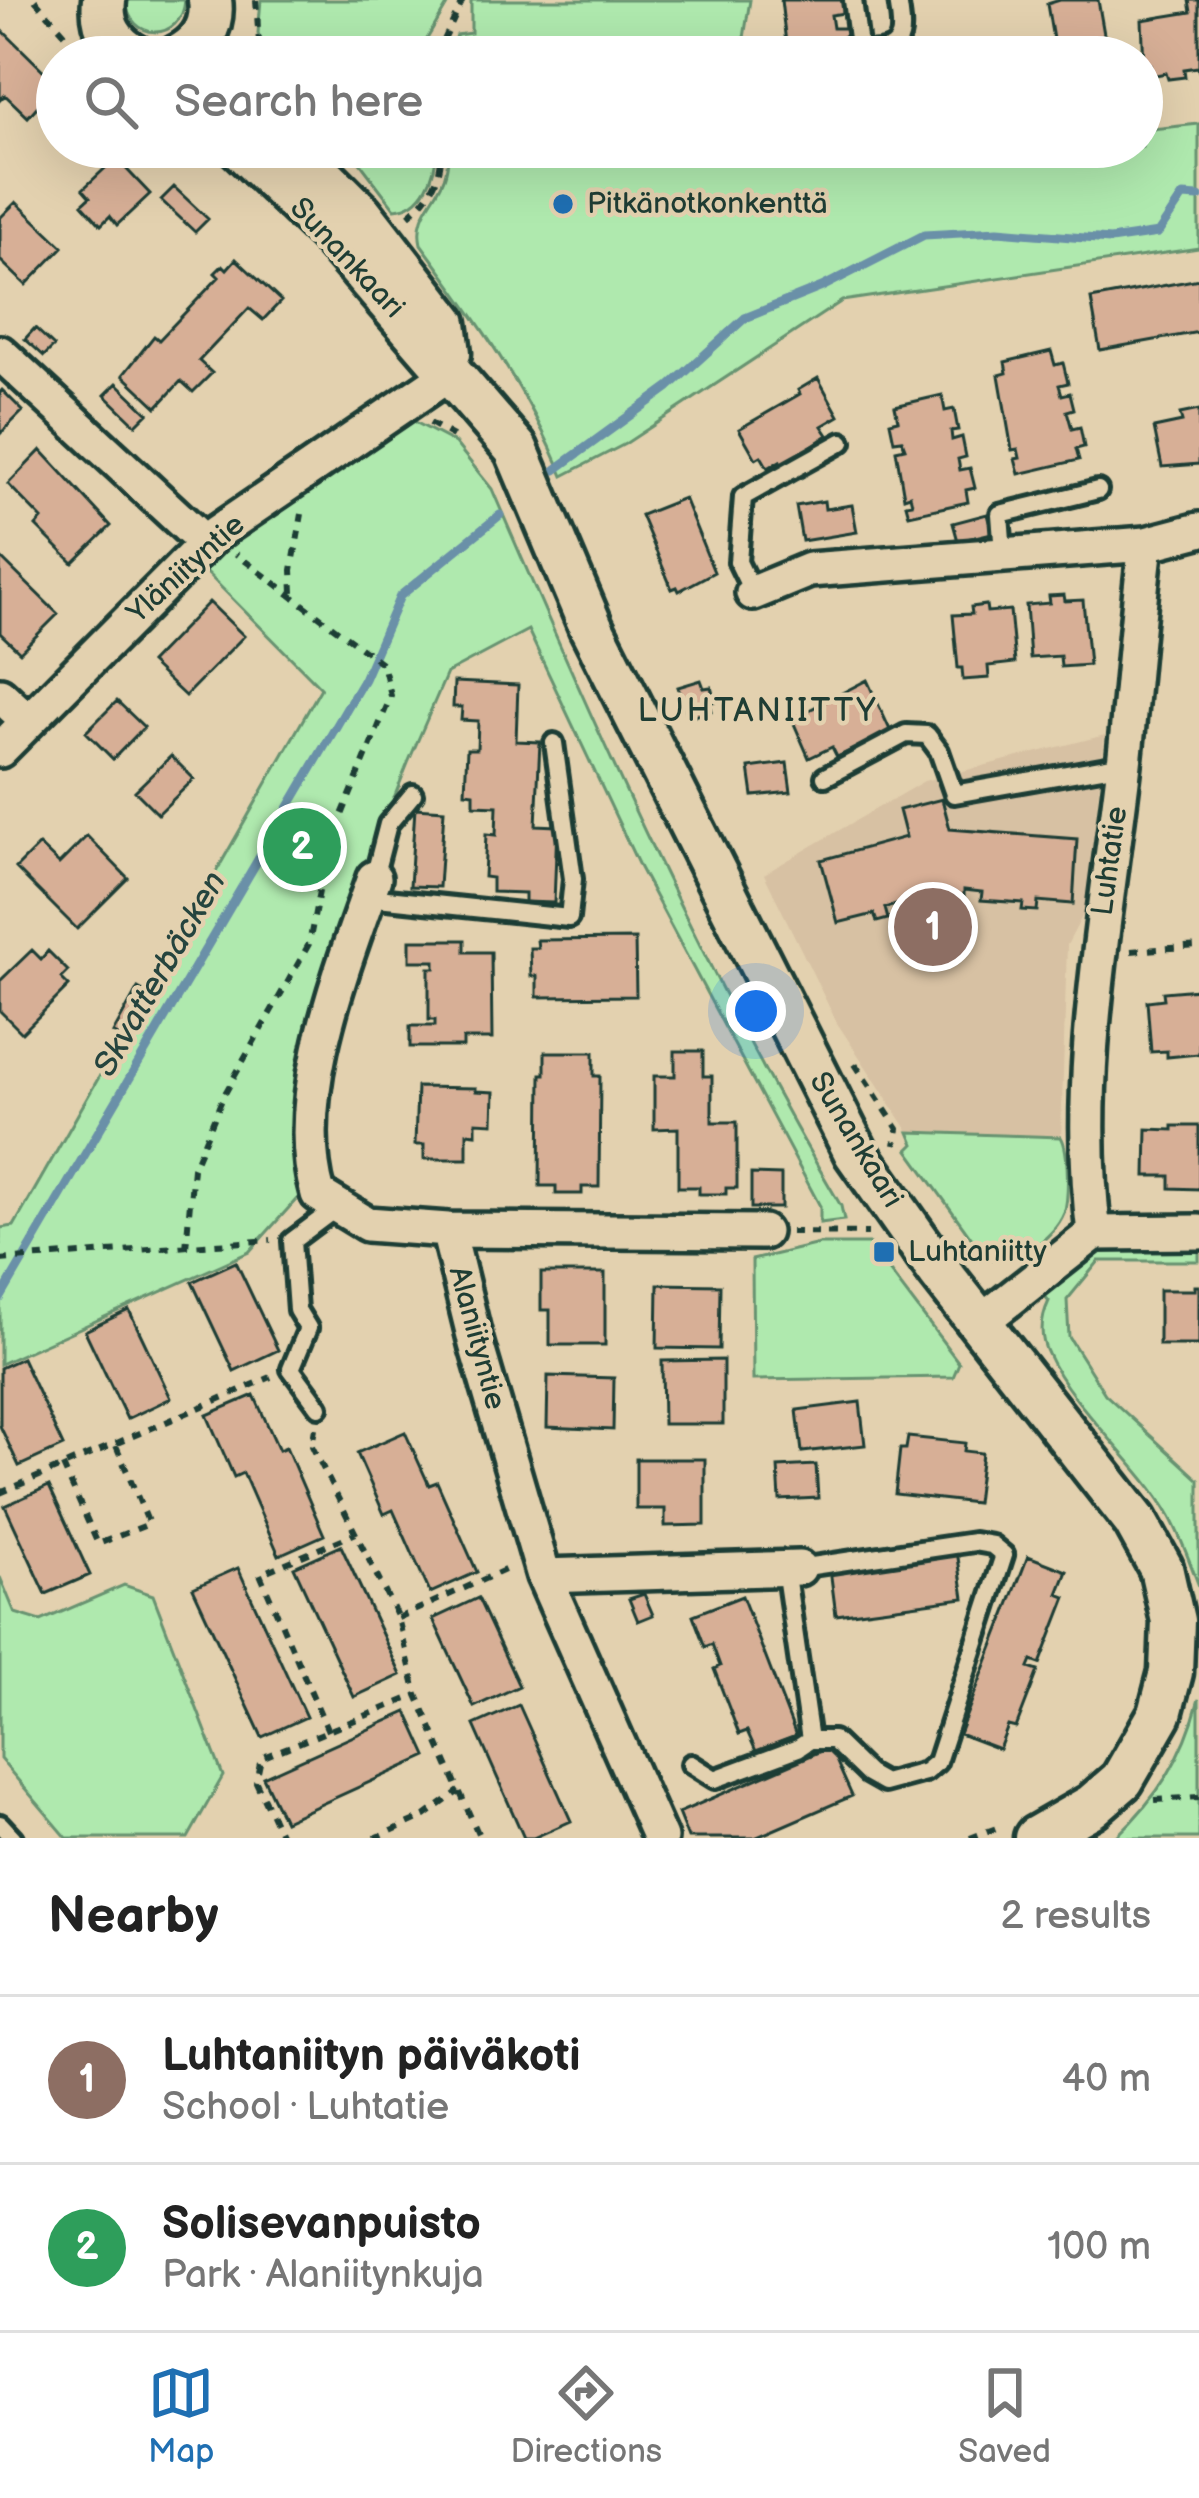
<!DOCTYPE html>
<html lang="en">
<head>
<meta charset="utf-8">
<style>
	:root { --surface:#fff; --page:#f2f2f2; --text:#222; --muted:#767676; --line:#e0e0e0; --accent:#1f6fb2 }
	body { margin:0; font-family:"Balsamiq Sans",sans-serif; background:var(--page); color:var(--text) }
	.you { position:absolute; left:756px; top:1011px; width:42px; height:42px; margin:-30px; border:9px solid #fff; border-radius:50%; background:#1a73e8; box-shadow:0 0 0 18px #1a73e833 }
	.badge { display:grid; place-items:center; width:78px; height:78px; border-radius:50%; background:var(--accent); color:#fff; font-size:39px; font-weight:700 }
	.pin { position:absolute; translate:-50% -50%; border:6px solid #fff; box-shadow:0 3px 12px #0006 }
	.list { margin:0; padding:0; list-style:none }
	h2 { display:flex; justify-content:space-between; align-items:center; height:156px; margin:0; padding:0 48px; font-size:51px }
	h2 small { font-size:39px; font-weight:400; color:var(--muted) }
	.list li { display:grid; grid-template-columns:78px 1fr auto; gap:36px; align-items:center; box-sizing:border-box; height:168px; padding:0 48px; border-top:3px solid var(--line) }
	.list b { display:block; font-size:45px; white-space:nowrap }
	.list p { margin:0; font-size:39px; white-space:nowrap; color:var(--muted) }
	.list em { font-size:39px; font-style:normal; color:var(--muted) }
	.icon { flex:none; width:66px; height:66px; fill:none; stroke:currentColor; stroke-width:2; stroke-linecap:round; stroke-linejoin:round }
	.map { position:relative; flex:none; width:1199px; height:1838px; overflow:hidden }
	.search { position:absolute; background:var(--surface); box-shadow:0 12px 48px #0002; left:36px; right:36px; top:36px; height:132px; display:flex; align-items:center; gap:30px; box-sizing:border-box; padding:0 42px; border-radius:66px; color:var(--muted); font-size:45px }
	.sheet { height:492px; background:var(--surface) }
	nav { display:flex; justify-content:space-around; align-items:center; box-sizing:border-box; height:168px; border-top:3px solid var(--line); background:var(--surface); font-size:33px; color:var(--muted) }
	nav a { display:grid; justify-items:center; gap:6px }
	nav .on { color:var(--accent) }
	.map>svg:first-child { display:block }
</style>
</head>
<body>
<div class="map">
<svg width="1199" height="1838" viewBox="0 0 1199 1838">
	<rect width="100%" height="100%" fill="#e3d1af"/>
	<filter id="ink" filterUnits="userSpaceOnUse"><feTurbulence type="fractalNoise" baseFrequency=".00833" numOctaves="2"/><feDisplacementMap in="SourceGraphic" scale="24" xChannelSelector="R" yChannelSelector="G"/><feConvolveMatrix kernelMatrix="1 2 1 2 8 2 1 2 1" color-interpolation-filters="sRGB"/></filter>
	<g filter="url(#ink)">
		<!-- built -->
		<path fill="#d7c1a3" d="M1105,735L1086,909L1067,945L1061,1137L909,1132L837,1023L764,874L924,781Z"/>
		<!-- green -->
		<path fill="#afe9ae" stroke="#679371" stroke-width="3" d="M126,0H185C182,43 128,42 126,0Z
			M261,0H450L424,44L421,57H268L258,33Z
			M471,0H750L741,57H445L457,35L471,33Z
			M1199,124V248L842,301L625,444L563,476C529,392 475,317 421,244C412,203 454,195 447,147H769L780,168L976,147H1142V130Z
			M348,147H437C436,173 425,207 395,209Z
			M409,415L417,423L455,443L492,489C597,734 706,977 841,1206L844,1220L820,1223V1206L640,868L528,630L447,673L408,763L340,932L304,1191L249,1252L0,1364V1228L14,1226L321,688L197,563Z
			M909,1132L1061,1137C1069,1149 1069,1198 1064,1213C1054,1239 1012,1268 985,1257L908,1150L914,1144Z
			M819,1244H869L959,1363L953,1377L753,1380L752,1260Z
			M1106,1247H1199V1261H1099L1067,1300L1069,1337L1105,1394L1199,1480V1586C1190,1563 1182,1539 1170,1517C1140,1462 1073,1410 1048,1354C1039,1336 1041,1318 1049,1301L1040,1290L1086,1255Z
			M0,1577L15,1613L41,1621L124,1585L153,1595L223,1776L188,1838H67L0,1759Z
			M1199,1699V1838H1115C1158,1797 1184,1757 1199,1699Z"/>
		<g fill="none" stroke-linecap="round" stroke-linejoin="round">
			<!-- stream -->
			<path stroke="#6a90a8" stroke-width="9" d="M555,470L669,387L745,318L822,287L924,235L998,231L1110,240L1158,233L1183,196L1199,197
				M0,1299L364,679L400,596L500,515"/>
		</g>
		<!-- building -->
		<path fill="#d7af96" stroke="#1f3d34" stroke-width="3" d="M781,0H842L844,13L831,15L833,28H845L848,33L840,39L851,57H784L787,52Z
			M1060,0H1098L1108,57H1056L1047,4Z
			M1189,0H1199V72L1198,67L1184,69L1185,77L1168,79L1166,73L1151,76L1150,64L1144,65L1142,20L1191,12Z
			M0,28L57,84L28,117L5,95L0,100Z
			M116,158L150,194L117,225L110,216L101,225L82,204L90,197L83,189Z
			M174,187L208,219L195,232L161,200Z
			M16,202L63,247L26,285L0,260V218Z
			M236,259L281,301L263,320L249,308L199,361L212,373L193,392L181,381L157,407L123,375L154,336L159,340L219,277L215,273L223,265L227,269Z
			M1199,279V332L1100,350L1091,299Z
			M35,328L54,346L44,356L25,339Z
			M1051,351L1055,365L1063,363L1068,383L1059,385L1062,395L1070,393L1074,409L1067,411L1072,429L1080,427L1084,447L1076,449L1079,460L1019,474L1015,459L1020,458L1018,449L1012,450L999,375L1007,373L1005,362Z
			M818,378L839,416L822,426L828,435L782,466L780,461L768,468L761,456L756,459L739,429L800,394L798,390Z
			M117,383L148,413L136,425L105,395Z
			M2,390L23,411L0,434V392Z
			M942,395L945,411L954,409L958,430L951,431L952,440L962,437L966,457L958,459L960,470L970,468L975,488L966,490L968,502L909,515L906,504L912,503L910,495L904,497L896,450L905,448L902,440L894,441L890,422L898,420L895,406Z
			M1199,410V464L1162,467L1154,428L1182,422L1180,414Z
			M41,450L111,526L73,563L36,526L42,519L8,484Z
			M684,498L714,572L679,591L677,587L672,589L641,515Z
			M824,501L825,509L852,505L857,532L802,541L796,506Z
			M987,514L992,533L958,541L953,523Z
			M0,557L58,614L20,652L0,633Z
			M1064,595L1065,601L1083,600L1089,665L1061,667L1060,656L1030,658L1026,605L1050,603L1049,596Z
			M209,602L244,636L185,696L150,663Z
			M986,605L987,612L1010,610L1015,663L988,666L989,678L963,680L962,668H958L953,615L972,614L971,607Z
			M701,680L704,688L711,687L715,701L709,703L711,711L688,718L678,687Z
			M867,680L891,732L837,757L832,747L809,758L792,719Z
			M454,682L518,685L516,741L540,742L536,825L557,826L554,903L525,902V893L492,892V878L484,877L486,834L496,835L497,806L474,805V793L465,792L467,749H477L478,721L461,720L462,707H453Z
			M117,701L144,727L113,759L86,732Z
			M171,756L194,779L158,814L135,791Z
			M787,763L791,792L753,796L749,768Z
			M942,799L950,829L1077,839L1073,904L1038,901L1037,911L1022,910L1023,903L981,900L982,892L964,890V903L934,907L933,895L885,908L888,919L877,922L874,914L838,923L821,860L906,837L899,810Z
			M415,808L444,810L439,887L410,886Z
			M87,836L128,878L77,929L16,868L39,845L59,864Z
			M635,939L636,996L537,997V976H531L530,948H538L537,940Z
			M410,940H465V952H491L492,1039H463V1047H410V1026H435V1020H429V968H435V961H410Z
			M32,950L41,959L48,951L68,971L61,978L69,986L22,1033L0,1011V981Z
			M138,988L154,997L128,1042L113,1033Z
			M1199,989V1054L1167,1057V1051L1151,1052L1147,1001L1164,999L1163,992Z
			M675,1051H703V1076H712V1122H737V1188H726V1194H699V1187H678V1128L654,1129V1076H675Z
			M545,1052H594V1076H600L599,1187H582V1194H556V1186H540L541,1074H545Z
			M417,1087L476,1088V1091L494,1092L493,1123L476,1122V1134L467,1133V1159H424V1145H415Z
			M1173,1126H1199V1189L1170,1188V1176H1146L1147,1129L1173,1130Z
			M751,1174L781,1175V1208H751Z
			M236,1262L278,1350L234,1371L192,1282Z
			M541,1273H605V1345H550V1310H541Z
			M658,1284L720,1285L719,1349L657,1348Z
			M1195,1286H1199V1345H1159V1290H1195Z
			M129,1310L171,1398L127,1419L85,1331Z
			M22,1358L63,1446L19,1466L0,1426V1368Z
			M723,1360V1424H663L662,1361Z
			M548,1376L614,1378L613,1430L547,1427Z
			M254,1395L279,1450L286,1447L324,1535L279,1555L243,1473L234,1477L207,1415Z
			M860,1402L865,1445L802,1452L797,1410Z
			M405,1432L429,1485L437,1482L477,1572L430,1593L393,1510L384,1514L357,1453Z
			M908,1437L965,1443L964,1451L982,1453L976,1503L895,1494L900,1449H906Z
			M636,1459H705V1525L665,1526V1509H636Z
			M816,1465L818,1498L780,1500L778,1467Z
			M49,1486L90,1575L46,1594L5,1506Z
			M341,1546L401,1675L354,1697L294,1567Z
			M957,1551L964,1598L836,1615L830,1569Z
			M1028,1556L1067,1571L1058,1594L1066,1597L1040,1664L1032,1661L1029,1668L1038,1671L1016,1728L1008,1726L999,1749L959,1734Z
			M238,1568L306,1717L262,1737L193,1588Z
			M644,1594L653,1615L638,1621L629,1599Z
			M742,1596L796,1736L756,1751L747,1731L739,1734L714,1669L720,1666L712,1644L705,1647L693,1615Z
			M478,1598L519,1686L474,1707L433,1619Z
			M519,1705L571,1821L533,1838H524L474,1725Z
			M407,1712L427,1756L284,1821L263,1777Z
			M830,1747L852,1796L755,1838H688L678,1813Z"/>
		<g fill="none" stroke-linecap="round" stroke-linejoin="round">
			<!-- service casing -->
			<g stroke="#1f3d34" stroke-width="26">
				<path id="service" d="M853,0L859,46C871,54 865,53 879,52C909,49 901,22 898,0
					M1003,553L1000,514L1098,490
					M753,593L738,562L743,497L842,442
					M825,777L906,734L927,735L939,751L954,794L1124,764
					M374,878L388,824L413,794
					M368,897L569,918L573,879L554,743
					M319,1407L291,1369L308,1328L297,1310L292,1241L336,1208
					M785,1568L810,1740H833L868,1774L884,1783L925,1772L937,1762L1004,1555L992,1545L974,1542L799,1568
					M691,1764L715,1779L798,1748L810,1740
					M0,1824L13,1838"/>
			</g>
			<!-- minor casing -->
			<g stroke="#1f3d34" stroke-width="42">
				<path id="minor" d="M0,353L205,543
					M1146,544C1137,617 1132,691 1124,764C1106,919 1074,1077 1094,1233L1199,1232
					M753,593L809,570L1146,544L1199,530
					M0,695L28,721
					M0,750L216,533L452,372
					M374,878C342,970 290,1097 318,1194L367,1224L448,1230L763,1232
					M448,1230L476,1344L544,1576L660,1838
					M981,1322L1094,1233
					M544,1576L799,1568"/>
			</g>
			<!-- tertiary casing -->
			<g stroke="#1f3d34" stroke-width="51">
				<path id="tertiary" d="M104,0C101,26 112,44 135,57
					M178,57C200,46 214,26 210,0
					M240,147L331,235L516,449L591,627L856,1153L939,1271L1135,1521L1161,1568L1173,1621L1171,1672L1160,1714L1122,1780L1092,1806L1036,1838
					M294,147L361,214L445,323L449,353"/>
			</g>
			<!-- path -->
			<path stroke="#1f3d34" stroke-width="6" stroke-dasharray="9 9" stroke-linecap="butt" d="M35,0L69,38
				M256,0L260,57
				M436,57L463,0
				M409,215C431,197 443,175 441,147
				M430,423L455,437
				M293,593L292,570L302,514
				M1131,951L1199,946
				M855,1064L898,1129L895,1145
				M791,1232L868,1233
				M186,1248L193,1168L223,1097L309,944L326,854L391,696L383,664L236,554
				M0,1260L271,1240
				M315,1428L312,1446L398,1618L417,1695L480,1838
				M63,1466L98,1544L149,1524L115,1443
				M0,1493L271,1377
				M398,1618L509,1568
				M328,1731L260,1574L356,1533
				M1155,1800L1199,1797
				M282,1838L256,1782L261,1758L417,1695
				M375,1838L425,1816L459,1791
				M970,1838L1002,1826"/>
			<!-- service -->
			<use href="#service" stroke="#e3d1af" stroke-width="16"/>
			<!-- minor -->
			<use href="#minor" stroke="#e3d1af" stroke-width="33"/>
			<!-- tertiary -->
			<use href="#tertiary" stroke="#e3d1af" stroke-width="42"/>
		</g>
	</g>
	<!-- markers -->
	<g fill="#1f6fb2" stroke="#e3d1af" stroke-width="4.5">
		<circle cx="563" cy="204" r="12"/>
		<rect x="872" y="1240" width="24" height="24" rx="6"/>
	</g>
	<g text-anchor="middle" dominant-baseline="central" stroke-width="9" stroke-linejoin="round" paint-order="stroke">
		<!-- poi labels -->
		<g font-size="30" fill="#1f3d34" stroke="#e3d1af" text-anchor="start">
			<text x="587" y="204">Pitkänotkonkenttä</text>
			<text x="908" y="1252">Luhtaniitty</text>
		</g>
		<!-- street labels -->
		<g font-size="30" fill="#1f3d34" stroke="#e3d1af">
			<text transform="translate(347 258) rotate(47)">Sunankaari</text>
			<text transform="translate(186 569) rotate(-42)">Yläniityntie</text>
			<text transform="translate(1110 861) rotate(-82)">Luhtatie</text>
			<text transform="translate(856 1140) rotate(59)">Sunankaari</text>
			<text transform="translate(477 1338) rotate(75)">Alaniityntie</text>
		</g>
		<!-- neighbourhood labels -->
		<g font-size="33" letter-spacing="3" fill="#1f3d34" stroke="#e3d1af">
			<text x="758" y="711">LUHTANIITTY</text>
		</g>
		<!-- water labels -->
		<g font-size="33" font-style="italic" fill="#25443e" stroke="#e3d1af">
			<text transform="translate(160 974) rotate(-60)">Skvatterbäcken</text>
		</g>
	</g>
</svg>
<div class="you"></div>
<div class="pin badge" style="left:933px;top:927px;background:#8d6e63">1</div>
<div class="pin badge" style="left:302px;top:847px;background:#2e9e5b">2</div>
<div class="search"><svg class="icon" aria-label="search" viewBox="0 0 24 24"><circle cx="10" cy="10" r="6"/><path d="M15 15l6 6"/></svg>Search here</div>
</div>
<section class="sheet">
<h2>Nearby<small>2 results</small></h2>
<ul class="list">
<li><span class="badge" style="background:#8d6e63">1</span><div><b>Luhtaniityn päiväkoti</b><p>School · Luhtatie</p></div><em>40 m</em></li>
<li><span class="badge" style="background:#2e9e5b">2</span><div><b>Solisevanpuisto</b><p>Park · Alaniitynkuja</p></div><em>100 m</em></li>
</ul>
</section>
<nav>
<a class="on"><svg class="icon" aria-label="map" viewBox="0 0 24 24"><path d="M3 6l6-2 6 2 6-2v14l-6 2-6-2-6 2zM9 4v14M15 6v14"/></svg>Map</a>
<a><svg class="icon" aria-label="directions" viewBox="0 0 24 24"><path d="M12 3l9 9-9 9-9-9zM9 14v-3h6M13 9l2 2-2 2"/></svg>Directions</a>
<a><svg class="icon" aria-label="saved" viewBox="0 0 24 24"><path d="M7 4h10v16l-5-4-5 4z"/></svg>Saved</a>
</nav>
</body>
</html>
